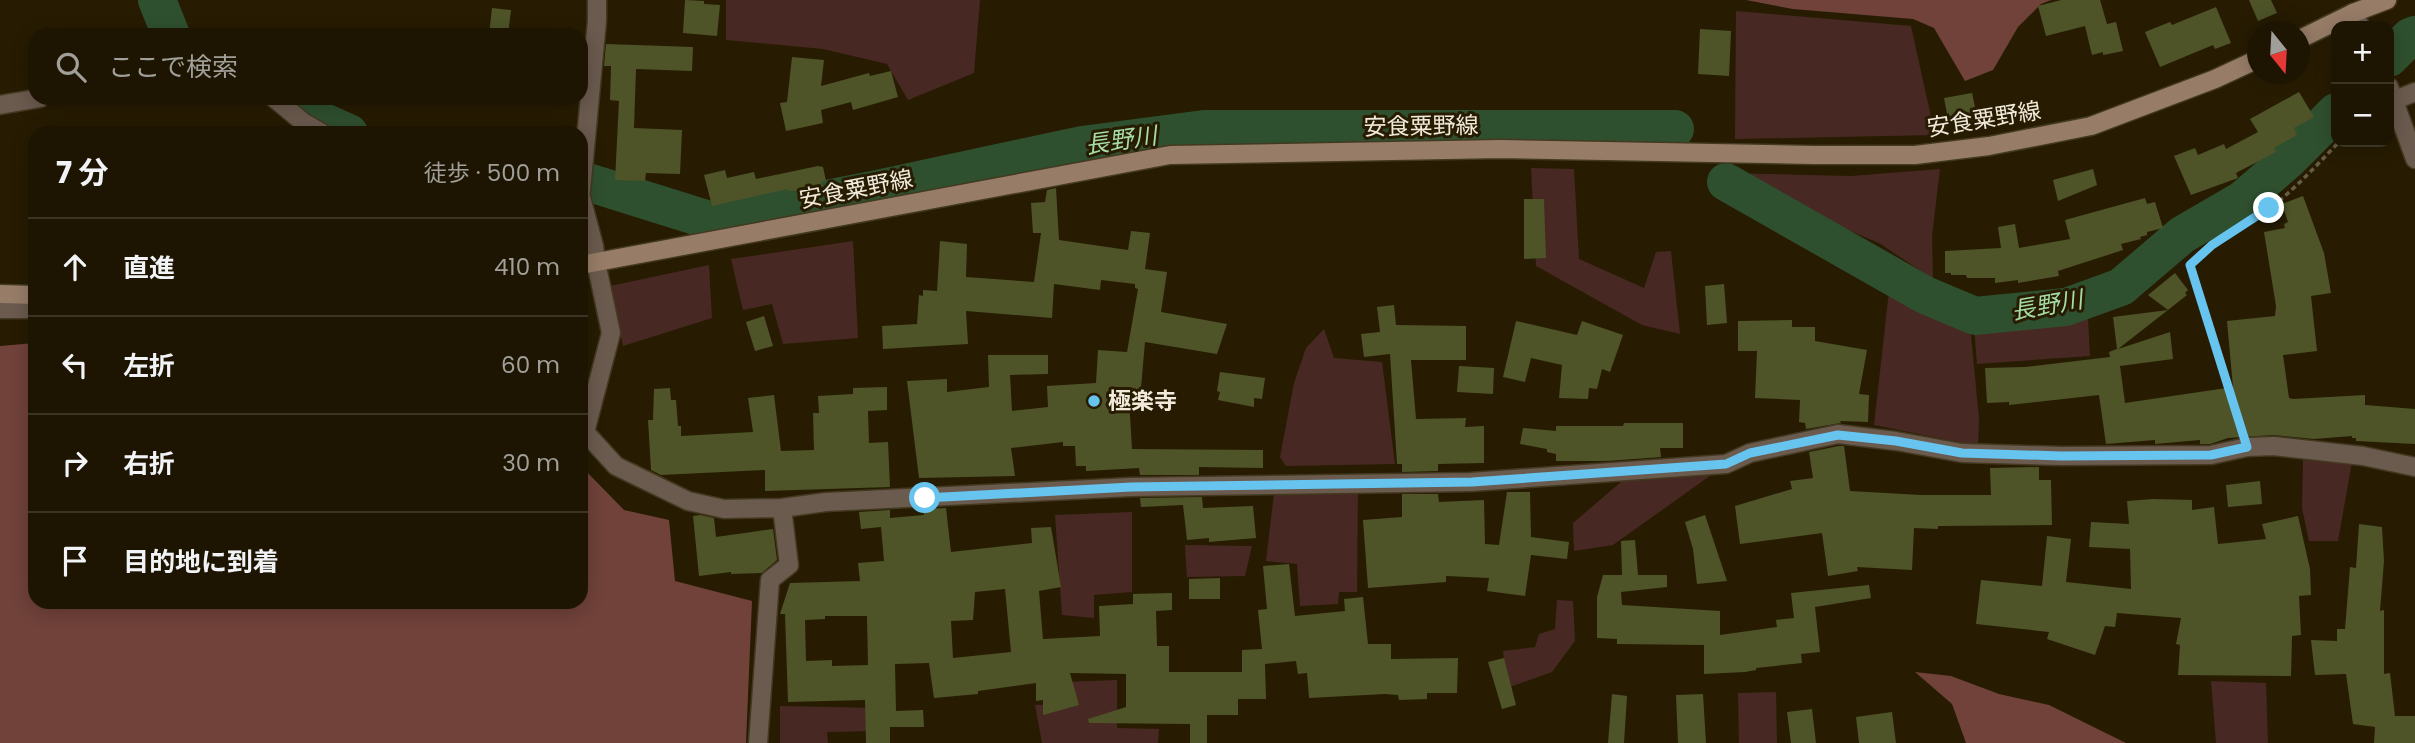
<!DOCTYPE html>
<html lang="ja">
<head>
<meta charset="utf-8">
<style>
	:root { --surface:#1d1502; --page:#2a2211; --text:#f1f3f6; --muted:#a09f99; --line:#3b3424 }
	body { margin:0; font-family:Poppins,"Noto Sans JP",sans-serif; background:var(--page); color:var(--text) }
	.controls { position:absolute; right:21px; top:21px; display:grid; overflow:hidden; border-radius:14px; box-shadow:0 4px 18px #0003 }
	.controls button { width:63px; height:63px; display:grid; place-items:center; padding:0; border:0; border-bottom:2px solid var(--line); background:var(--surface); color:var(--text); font:35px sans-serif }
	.compass { position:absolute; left:2247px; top:21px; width:63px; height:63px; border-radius:50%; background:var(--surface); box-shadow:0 4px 18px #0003; rotate:162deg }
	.stop { position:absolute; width:21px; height:21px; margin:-16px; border:5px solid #66c4ef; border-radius:50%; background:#fff }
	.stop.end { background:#66c4ef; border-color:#fff; box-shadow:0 2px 7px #0008 }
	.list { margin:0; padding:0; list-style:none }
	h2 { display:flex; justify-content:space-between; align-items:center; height:91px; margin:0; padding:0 28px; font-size:30px }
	h2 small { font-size:23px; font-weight:400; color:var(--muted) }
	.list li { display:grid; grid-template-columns:46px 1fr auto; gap:21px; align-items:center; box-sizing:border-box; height:98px; padding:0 28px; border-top:2px solid var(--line) }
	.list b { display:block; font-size:26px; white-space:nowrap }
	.list em { font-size:23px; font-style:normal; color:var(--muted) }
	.icon { flex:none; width:38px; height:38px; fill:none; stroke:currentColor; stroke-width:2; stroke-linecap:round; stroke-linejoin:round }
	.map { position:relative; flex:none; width:2415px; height:743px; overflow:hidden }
	.search { position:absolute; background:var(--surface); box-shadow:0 4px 18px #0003; left:28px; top:28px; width:560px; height:77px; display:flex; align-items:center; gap:18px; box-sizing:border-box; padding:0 24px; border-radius:21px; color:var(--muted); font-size:26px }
	.panel { position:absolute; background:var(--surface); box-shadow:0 4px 18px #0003; left:28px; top:126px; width:560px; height:483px; border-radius:21px }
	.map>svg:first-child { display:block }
</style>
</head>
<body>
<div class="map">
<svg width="2415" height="743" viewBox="0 0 2415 743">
	<rect width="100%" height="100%" fill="#271c02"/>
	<!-- green -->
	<path fill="#482822" d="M726,0H980L974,73L908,100L887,64L823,49L726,40Z
		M1736,11L1911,26L1935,135L1735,139Z
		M1531,168L1574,169L1579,259L1644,288L1656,252L1671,251L1680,334L1642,325L1536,266Z
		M1940,169L1932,236L1933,279L1879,243L1841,227L1788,213L1727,173L1851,176Z
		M853,241L858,338L783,344L772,304L743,310L731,259Z
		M709,265L712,318L623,346L610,286Z
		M1889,291L1971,335L1979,419L1978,446L1874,425Z
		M2088,318L2090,356L1977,364L1974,326Z
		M1324,329L1334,358L1382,362L1395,464L1286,466L1280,457L1294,383L1306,348Z
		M2303,460L2352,462L2338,541H2309L2302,508Z
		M1714,473L1613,545L1574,551L1573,523L1622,481Z
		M1275,485L1358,486L1357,592H1339L1338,604L1300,606L1297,564L1266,561Z
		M1132,512V592L1094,595V618L1062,615L1055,515Z
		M1185,545L1252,546L1245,576L1187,577Z
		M1557,600L1573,601L1575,641L1552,672L1507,688L1503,651L1535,647L1539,634L1555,629Z
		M1117,680V728L1159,729L1158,743H1042L1035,705L1068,704L1065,682Z
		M2211,681L2266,683L2268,743H2216Z
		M1776,692L1777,743H1739L1738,693Z
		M780,706L880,708V731L827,732L828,743H780Z"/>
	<!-- forest -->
	<path fill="#70423a" d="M1746,0H2051L2041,4L2018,27L1993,70L1965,81L1934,28L1913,19L1793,9Z
		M35,343V602H581V466L624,510L669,520L675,581L752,601L746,743H0V346Z
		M1915,672L1951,676L1999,694L2049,705L2126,743H1966L1952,704Z"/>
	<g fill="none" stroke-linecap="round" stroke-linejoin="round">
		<!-- river -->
		<path stroke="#2f502f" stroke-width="38" d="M157,0L171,35
			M2389,58L2410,37L2415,35
			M291,98L313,117L349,133
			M581,180L712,221L873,190L1082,145L1204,129H1675
			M1726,182L1925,295L1975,316L2066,307L2121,287L2182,235L2242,200L2287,161L2336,112"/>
	</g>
	<!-- building -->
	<path fill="#4e5428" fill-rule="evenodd" d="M685,0L704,1V4L720,5L717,36L683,33Z
		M2061,0H2100L2107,24L2116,22L2123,51L2103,55V52L2092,55L2085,26L2046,36L2038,6Z
		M2249,0H2271L2277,13L2258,21Z
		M2216,7L2231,43L2215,49L2213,45L2160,67L2145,32L2170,22L2172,25Z
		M492,8L511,10L508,35H489Z
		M1700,29L1731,31L1729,76L1698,74Z
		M606,44L693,47L692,71L636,69L634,128L682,130L680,174L646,173L645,181L615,180L619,101L610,100L611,66H604Z
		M792,57L824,60L821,86L869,73L870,76L891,71L898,97L853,110L851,102L821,110L823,123L786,131L780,103L787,102Z
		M2299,92L2314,117L2294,128L2297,135L2274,148L2276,152L2236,173L2238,178L2191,195L2174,156L2195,148L2198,155L2224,144L2226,149L2258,132L2250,119Z
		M1972,93L1978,121L1961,124L1960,116L1948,119L1944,98Z
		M818,166L823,167L826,181L821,182L822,187L801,190L788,191L787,189L712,206L704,175L725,170L727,178L754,172L756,179Z
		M2093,169L2097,185L2058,201L2053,180Z
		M1056,188L1059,240L1128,250L1131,231L1150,233L1145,269L1167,272L1161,312L1227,324L1217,354L1145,342L1140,399H1129L1132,449L1263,450V468L1199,467V475H1140L1139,468L1086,471V466H1076L1075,446H1063V442L1011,448L1015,476L919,478L907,381L947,379V392L989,387L988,355H1048V374L1010,375L1012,411L1048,407L1047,386L1096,383L1098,350L1127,352L1138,289L1135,288V284L1101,280L1100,290L1054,284L1052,318L966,311L968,344L883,349L882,326L917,324L919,295L923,296V290L937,291L940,241L967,244L966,277L1034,282L1041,233H1033L1031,203L1045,202L1047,190Z
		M2303,196L2324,253L2331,293L2311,296L2317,351L2283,355L2289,398L2293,399L2365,395V405L2415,409V444L2356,441V438H2352V436L2314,439L2274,435L2228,438L2210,444H2200V440L2155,444V440L2106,444L2099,395L2009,405V402L1987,403L1985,368L2025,367L2110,357L2109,352L2117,349L2113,317L2168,310L2118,349L2170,332L2173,359L2120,366L2125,403L2233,387L2227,321L2275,316L2276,306L2264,232L2285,228L2284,224L2288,222L2282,204Z
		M2145,198L2147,204L2155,202L2163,228L2147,232V235L2140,237L2141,239L2121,244L2123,250L2058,271L2059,276L2018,283V280L1995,283V278H1967L1966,275H1951V273H1945V251L2001,248L1998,227L2015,224L2019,248L2070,239L2065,220Z
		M1524,199H1544L1546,258L1524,259Z
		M2175,273L2188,290L2185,293L2187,295L2168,310L2148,295Z
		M1724,284L1727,323L1707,325L1705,286Z
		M1394,305L1396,325L1466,326V360H1411L1416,419L1466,418L1465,427L1484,426V463L1438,464V471L1402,472V464H1397L1390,354L1364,357L1361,334L1380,332L1377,307Z
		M764,316L773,346L755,351L746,322Z
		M1792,320V327H1815V341L1867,350L1859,394L1869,395L1868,422L1840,421L1841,423L1806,429L1805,423L1799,422L1800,400L1755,398L1757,351H1738V321Z
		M1516,321L1577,335L1582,321L1623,335L1610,372L1602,369L1597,389L1589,388L1588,399L1559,398L1562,365L1531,358L1525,382L1503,377Z
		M1459,366L1494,368L1493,394L1457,392Z
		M1220,372L1265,378L1262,399L1254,398V407L1218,400L1220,392L1217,391Z
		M887,387V410L868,411L869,443L888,442L890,487L765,491V470L661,475L651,470L648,420H653L654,389L670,388L671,400H676L678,426H681V436L753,432L748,398L774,395L781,451L814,450L813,413H819L818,396L853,394V388Z
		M1624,423H1683V448H1660L1661,457L1607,461H1556V454L1547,452V449L1520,444L1523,428L1556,431V426H1623Z
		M1839,446H1844L1850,491L1921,495H1991L1990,468L2039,467V480H2051L2052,525L1938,526V529L1914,528L1912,570L1857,567L1858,571L1828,576L1822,533L1740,544L1735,506L1792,489L1790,481L1813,478L1809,452Z
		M2260,481L2262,504L2228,507L2226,485Z
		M1507,492H1530L1531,537L1569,542L1567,559L1531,555L1525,596L1487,591L1489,578L1446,576V582L1368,588L1363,520L1402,517V494H1438L1439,502L1484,500L1485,544L1499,545Z
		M1202,497L1203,508L1253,506L1256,538L1209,542V538L1187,540L1183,505L1141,507L1140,498Z
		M2153,499L2192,500V510L2214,507L2218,544L2266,539L2262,524L2298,516L2310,569L2311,595L2299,596L2301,635L2292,636L2291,676L2178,675L2180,645L2176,644L2181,618L2117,613L2115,627L2105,626L2095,655L2047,639L2049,632L1976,624L1981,580L2042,586L2047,536L2071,539L2066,582L2131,589L2130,549L2089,547L2091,522L2129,524L2127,501Z
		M946,508L951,552L1032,543L1031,528L1051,527L1061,587L1039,591L1043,639L1100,636L1099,606L1133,604V594L1172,593V610L1156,611L1157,646H1169V672H1242V650L1262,649L1258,610L1267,609L1263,566L1289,564L1295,616L1345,611L1344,599L1363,597L1368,644H1391V659L1458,658L1457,693H1427V699L1399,700L1398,695L1385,694L1309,698L1307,673L1298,674L1296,661L1265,664L1266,699H1238V715H1207V743H1190V724L1089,723L1088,719L1126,707V674L1070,673L1079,705L1043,715V700L1036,701V683L978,691V694L934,698L929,663L895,664L896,711L923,710L924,727H890V743H866L865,700L788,702L785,614H780L790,583L860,581L858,563L884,561L881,527L861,529L859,512L890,510V518L924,515L923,509ZM1005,589L1011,652L953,658L951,621L973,620L975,592ZM825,616H867L868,665L832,666V660L806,661L805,620L825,619Z
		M700,515L714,518L716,537L773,529L777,560L762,573L731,574V572L699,576L693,516Z
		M1705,515L1727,581L1697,584L1693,549L1685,522Z
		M2359,524L2382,527L2384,561L2380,611L2384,610V674L2390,673L2395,716H2415V743H2374L2375,727L2353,724L2346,674L2315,675L2311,640L2337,641V629H2345L2350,567L2356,568Z
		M1635,540L1638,575H1667V587L1621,592L1622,605L1720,611V635L1777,627L1776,620L1794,618L1791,593L1869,585L1871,598L1815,607L1820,652L1801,654L1802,663L1756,668V670L1745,672L1704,674V645L1617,644V639L1597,638V597L1603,575H1622L1621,541Z
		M1220,578V599H1189V579Z
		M1504,658L1516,705L1502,709L1488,662Z
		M1612,694L1627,696L1624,743H1608Z
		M1703,694L1706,743H1678L1676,695Z
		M1812,709L1816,743H1791L1787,712Z
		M1892,712L1896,743H1859L1856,717Z"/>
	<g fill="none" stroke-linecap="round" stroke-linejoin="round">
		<!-- street casing -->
		<g stroke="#433920" stroke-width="21">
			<path id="street" d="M2353,13L2360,26
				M2389,87L2415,159
				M274,98L303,122L322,133
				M2395,100L2415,92
				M0,105L40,98
				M581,191L597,21V0
				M581,197L594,246L596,262L611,333L585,432L616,466L688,501L724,509L782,508L826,502L1131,487L1471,482L1726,464L1750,453L1838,434L1896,441L1962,453L2061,456L2211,455L2247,447L2274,446L2363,456L2415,467
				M0,309H35
				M758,743L770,580L789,565L782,508"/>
		</g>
		<!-- secondary casing -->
		<g stroke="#433920" stroke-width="21">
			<path id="secondary" d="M2300,39L2353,13L2387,0
				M581,265L1170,155L1501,149L1813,155H1915L1989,146L2091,126L2215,79L2258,59
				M0,294L35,295"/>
		</g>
		<!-- path -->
		<path stroke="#665d46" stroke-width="3.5" stroke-dasharray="5 3.5" stroke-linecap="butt" d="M2241,428L2190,265C2214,243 2242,228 2269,209C2295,189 2317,165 2339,142"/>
		<!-- street -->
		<use href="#street" stroke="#6b5a4e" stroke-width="18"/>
		<!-- secondary -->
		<use href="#secondary" stroke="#977d68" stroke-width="18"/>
	</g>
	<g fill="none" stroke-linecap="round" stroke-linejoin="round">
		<!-- route -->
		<path stroke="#66c4ef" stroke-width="9" d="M925,498L1131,487L1472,482L1726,464L1750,453L1838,435L1896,441L1962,453L2061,456L2211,455L2247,447L2190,265L2212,245L2269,208"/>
	</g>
	<!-- markers -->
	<circle fill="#66c4ef" stroke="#271c02" stroke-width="2.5" cx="1094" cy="401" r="7"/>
	<g text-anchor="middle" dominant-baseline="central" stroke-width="6" stroke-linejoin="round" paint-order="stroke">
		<!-- street labels -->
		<g font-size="23" fill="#f1eada" stroke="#271c02">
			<text transform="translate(1984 119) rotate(-9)">安食粟野線</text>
			<text transform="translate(1421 126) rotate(-1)">安食粟野線</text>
			<text transform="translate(856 189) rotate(-11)">安食粟野線</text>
		</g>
		<!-- poi labels -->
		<g font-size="23" font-weight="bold" fill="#f1eada" stroke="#271c02" text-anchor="start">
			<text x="1108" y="401">極楽寺</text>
		</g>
		<!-- water labels -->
		<g font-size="24" font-style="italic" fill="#a5dda5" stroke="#271c02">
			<text transform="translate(1121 140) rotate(-8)">長野川</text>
			<text transform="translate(2047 305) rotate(-10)">長野川</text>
		</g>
	</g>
</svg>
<div class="controls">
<button>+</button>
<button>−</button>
</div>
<svg class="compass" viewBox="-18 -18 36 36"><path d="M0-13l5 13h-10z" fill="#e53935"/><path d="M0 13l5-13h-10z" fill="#a09f99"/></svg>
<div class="stop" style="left:925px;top:498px"></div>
<div class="stop end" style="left:2269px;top:208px"></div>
<div class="search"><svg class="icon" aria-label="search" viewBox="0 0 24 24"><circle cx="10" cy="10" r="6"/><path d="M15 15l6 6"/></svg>ここで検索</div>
<section class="panel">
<h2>7 分<small>徒歩 · 500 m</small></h2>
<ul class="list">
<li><svg class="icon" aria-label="ahead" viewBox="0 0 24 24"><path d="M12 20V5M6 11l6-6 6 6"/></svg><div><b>直進</b></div><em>410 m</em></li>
<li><svg class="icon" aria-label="left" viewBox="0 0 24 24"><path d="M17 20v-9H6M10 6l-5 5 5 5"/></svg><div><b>左折</b></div><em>60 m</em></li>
<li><svg class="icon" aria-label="right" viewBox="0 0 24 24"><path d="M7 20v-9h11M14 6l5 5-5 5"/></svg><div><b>右折</b></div><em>30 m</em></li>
<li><svg class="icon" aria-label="arrive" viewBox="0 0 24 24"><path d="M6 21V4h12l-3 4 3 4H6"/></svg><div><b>目的地に到着</b></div></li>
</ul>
</section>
</div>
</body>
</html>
